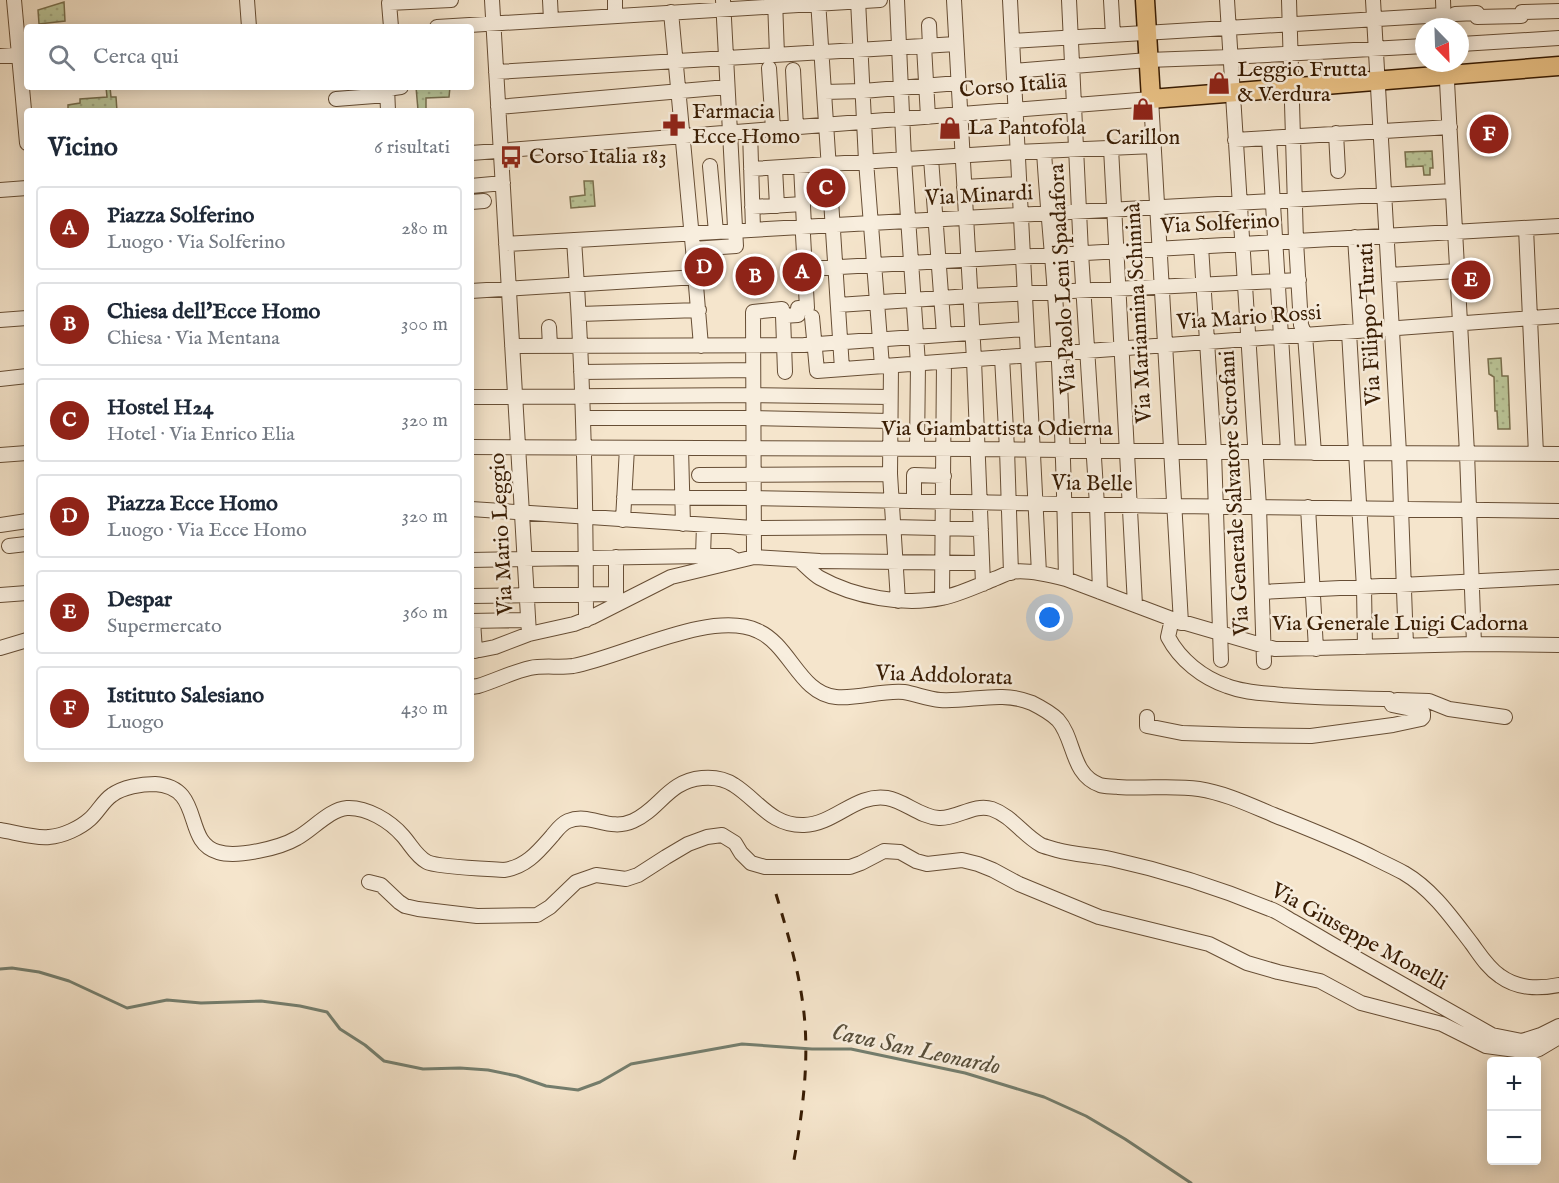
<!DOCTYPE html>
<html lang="it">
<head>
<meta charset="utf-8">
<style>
	:root { --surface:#fff; --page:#f2f2f3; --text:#1f2937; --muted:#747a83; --line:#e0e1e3; --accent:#8f2418 }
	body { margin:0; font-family:"IM FELL English",serif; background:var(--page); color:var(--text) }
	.controls { position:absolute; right:18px; bottom:18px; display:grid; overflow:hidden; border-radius:6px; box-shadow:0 3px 15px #0003 }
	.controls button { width:54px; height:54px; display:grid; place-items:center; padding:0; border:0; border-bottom:2px solid var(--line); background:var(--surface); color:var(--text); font:30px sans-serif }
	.compass { position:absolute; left:1415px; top:18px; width:54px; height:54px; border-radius:50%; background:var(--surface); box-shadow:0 3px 15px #0003; rotate:157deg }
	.you { position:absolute; left:1050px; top:618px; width:21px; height:21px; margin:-15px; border:4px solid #fff; border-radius:50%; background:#1a73e8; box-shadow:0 0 0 9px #1a73e833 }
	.badge { display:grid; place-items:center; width:39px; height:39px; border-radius:50%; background:var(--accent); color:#fff; font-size:20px; font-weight:700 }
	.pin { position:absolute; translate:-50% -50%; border:3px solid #fff; box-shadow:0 2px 6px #0006 }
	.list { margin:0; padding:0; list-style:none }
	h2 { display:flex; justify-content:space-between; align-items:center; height:78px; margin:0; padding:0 24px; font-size:26px }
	h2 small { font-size:20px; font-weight:400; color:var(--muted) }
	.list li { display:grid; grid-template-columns:39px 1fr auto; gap:18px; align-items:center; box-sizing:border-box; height:84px; margin:0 12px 12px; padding:0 12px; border:2px solid var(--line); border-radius:6px }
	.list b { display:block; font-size:22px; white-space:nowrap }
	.list p { margin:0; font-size:20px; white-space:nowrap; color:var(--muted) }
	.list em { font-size:20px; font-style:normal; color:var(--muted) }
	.icon { flex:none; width:33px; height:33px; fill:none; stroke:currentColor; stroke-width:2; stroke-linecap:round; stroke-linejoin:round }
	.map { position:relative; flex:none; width:1559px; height:1183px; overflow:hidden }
	.search { position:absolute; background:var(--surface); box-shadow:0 3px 15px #0003; left:24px; top:24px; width:450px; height:66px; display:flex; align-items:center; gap:15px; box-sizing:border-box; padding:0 21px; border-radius:6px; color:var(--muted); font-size:22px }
	.panel { position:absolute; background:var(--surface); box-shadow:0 3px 15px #0003; left:24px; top:108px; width:450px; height:654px; border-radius:6px }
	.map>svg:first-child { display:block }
</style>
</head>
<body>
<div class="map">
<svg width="1559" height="1183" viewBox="0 0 1559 1183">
	<defs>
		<pattern id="garden-dots" width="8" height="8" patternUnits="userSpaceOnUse" patternTransform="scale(1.5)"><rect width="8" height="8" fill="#bbc598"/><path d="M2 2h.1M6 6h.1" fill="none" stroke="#a2a981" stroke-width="1.8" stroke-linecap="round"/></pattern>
	</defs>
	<rect width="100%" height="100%" fill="#f5e5cc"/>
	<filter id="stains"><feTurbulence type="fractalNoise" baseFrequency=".00333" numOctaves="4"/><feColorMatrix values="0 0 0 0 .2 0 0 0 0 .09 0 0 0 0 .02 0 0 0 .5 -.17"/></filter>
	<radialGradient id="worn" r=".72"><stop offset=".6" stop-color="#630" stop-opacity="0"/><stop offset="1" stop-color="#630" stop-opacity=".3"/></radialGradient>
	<!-- garden -->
	<path fill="url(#garden-dots)" stroke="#7a704e" stroke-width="1.5" d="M64,2L65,21L39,24L38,10Z
		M106,87H110L111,97H116L117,111H55L68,110V105L80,103V99L107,97Z
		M416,87H450L449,97L426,98V109L418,110Z
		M1432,151L1433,168H1430V175H1424L1423,166L1406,167L1405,152Z
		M584,181H593L595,206L571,208L570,197L585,195Z
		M1501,358L1502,376H1508L1510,429H1498L1497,411H1495L1494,377L1489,374L1488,359Z"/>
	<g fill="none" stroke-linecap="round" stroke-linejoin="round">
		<!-- stream -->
		<path stroke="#747e6e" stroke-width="3" d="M0,969L12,968L39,972L69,981L127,1008L167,1000L201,1003L261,1001L300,1006L327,1012L340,1029L365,1045L384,1061L423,1069L460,1068L488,1070L517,1076L546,1086L578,1090L600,1082L631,1064L742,1044L812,1049H851L965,1073L1044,1097L1086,1116L1125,1139L1191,1183"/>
		<!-- minor casing -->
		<g stroke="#674e35" stroke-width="16">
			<path id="minor" d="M14,0L27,143
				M247,0L249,27
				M492,0L529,634
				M550,0L551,20
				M615,0V16
				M775,0L777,55
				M818,0L842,369
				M858,0L866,161L882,366
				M897,0L904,159L918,364L917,449
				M954,0L974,360L983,584
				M1010,0L1039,573
				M1069,0L1081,253L1097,505L1100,592
				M1111,0L1113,35
				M1227,0L1259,507L1264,662
				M1289,0L1296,241L1301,325L1305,335L1314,453
				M1373,0L1399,453L1406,645
				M1443,0L1444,27
				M671,12L693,249L736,246L723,0
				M1455,14L1477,13V17L1521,16L1522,12L1559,11
				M929,25L930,46
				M391,27L389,3L451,0
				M437,27L880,0
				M1012,41L1444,15
				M1461,44L1559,38
				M924,46L928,117
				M0,56L27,54
				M1446,63L1467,453L1474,644
				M769,68L773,129
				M793,70L796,127
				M1014,71L1148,60L1230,57L1424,46
				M496,72L956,44
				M387,87L388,111
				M387,89L401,87
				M824,92L863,91L958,83
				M336,99L387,95
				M498,107L727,87
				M750,131L753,229
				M1336,133L1338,171
				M1269,138L1288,452
				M1235,140L1450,127
				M1111,148L1135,605
				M1044,151C1046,185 1049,220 1052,255C1061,363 1064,471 1066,579
				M471,153L1151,99L1181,623
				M931,158L944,335
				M710,166L716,232
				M801,166L804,226
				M775,168L777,206
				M751,169L1017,152L1154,146
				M471,186L503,183
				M964,187L1018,184
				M0,190L27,188
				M471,202L484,201
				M752,207L803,204
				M1526,228L1536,454
				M1355,237L1361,331
				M574,240C583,367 586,493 586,620
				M506,244L871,223L1453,191
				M1201,246L1214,452L1221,660
				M693,249L701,346
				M805,269L1559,226
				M1389,275L1457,271
				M471,291L697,277
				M838,305L970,296L1299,280
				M580,314L699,310
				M812,317L817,371L1559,316
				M0,320L27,318
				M549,327L550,346
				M1349,332L1364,588L1365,647
				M512,346L804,345L1026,329
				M1002,357L1007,449L1011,573
				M891,366L890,474L898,601
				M581,372L753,370
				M785,372L783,316L798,315V308H807L803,235
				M0,379L27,376
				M471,397L753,395L890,397
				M583,418H754L890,421
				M471,447L978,449L1356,453L1559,454
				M681,448L683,524
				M0,455L27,453
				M699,475L890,474
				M624,497L754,498L1175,506L1559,511
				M914,501V475L944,476
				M1308,507L1316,649
				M471,509L754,528L893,527L981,529
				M623,520L627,448
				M0,525L27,521
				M9,546L26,544
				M703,556L704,525
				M754,557L753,312L782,309
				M471,560L703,556H729L734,559
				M799,560C806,566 813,574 820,578C854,597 904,606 942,598C960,594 977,586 994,579C1000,577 1005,574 1011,572C1027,569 1051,575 1066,579L1172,619L1275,649L1474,644L1559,645
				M1262,592L1559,577
				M0,595L27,593
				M471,596L616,594V557
				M942,598L944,362
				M471,621L528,620
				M473,621L475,651
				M0,648L27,640
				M471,650H480L495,647L529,634L574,624L592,617L671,577L754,557L820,561L982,563
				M471,687L478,686C495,681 512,672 530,668C544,665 559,668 573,666C623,657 711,609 758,631C790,645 800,694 836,697C858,699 882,690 904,692C916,694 928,699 940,700C971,702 1001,690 1032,703C1040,707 1051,713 1058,720C1075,739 1071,775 1100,785C1105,787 1113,786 1118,787C1145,789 1173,785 1199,789C1225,793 1250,805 1274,815C1309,829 1343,842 1376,859C1386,864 1395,868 1404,873C1433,890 1452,918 1472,944C1480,955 1488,968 1500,976C1518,989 1538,989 1559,985
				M1397,700L1429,701L1449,709L1505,717
				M1147,717V726L1182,733L1242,735L1311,736L1393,725L1421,719L1423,717V713L1421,711L1392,705L1389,699C1353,698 1318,698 1282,695C1264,693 1245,693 1227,686C1203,678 1180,660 1168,637L1172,619
				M0,830C13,832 37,839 49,837C63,836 80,828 90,819C98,812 103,801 112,795C123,787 141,784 155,784C205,787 182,842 218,852C237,858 280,848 297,838C312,830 330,809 347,808C367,807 390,821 403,836C411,845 416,856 427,862C436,867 490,869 504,870C526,867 538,852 552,836C557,830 561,824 568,821C590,812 609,832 633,821C660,809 668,781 702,778C713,777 725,779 734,785C758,800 771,826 804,825C835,824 856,793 887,798C905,801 920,817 939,818C957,819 974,803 992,809C1012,816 1023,835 1041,845C1045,847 1052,848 1057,850C1075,855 1093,855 1111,859C1166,871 1219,888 1270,909C1279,912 1286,918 1294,922C1310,931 1326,941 1342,950C1392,978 1442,1007 1492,1035L1522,1041L1541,1035L1559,1026
				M369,882L381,885L399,902L405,906L418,909L477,916L537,915L550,907L576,882L596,875L626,879L638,875L666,857L688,844L707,837L722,835L735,843L741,853L751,863L765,867H850L861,863L884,851L900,852L916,861L927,864L962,860L978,864L993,870L1019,884L1099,917L1209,944L1247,963L1278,972L1320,981L1361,1003L1442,1024L1486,1046L1530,1052L1539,1049L1559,1037"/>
		</g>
		<!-- major casing -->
		<g stroke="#381c03" stroke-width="21">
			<path id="major" d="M1145,0L1151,99L1559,66"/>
		</g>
		<!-- minor -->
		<use href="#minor" stroke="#f8eede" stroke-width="14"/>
		<!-- major -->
		<use href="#major" stroke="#eac286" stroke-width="18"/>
		<!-- rail -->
		<path stroke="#381c03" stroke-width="3" stroke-dasharray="10 10" stroke-linecap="butt" d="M776,894C787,931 798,967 803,1005C810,1057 803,1110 794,1160"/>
	</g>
	<!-- icons -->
	<defs>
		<g id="shop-bare" transform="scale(1.8)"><path d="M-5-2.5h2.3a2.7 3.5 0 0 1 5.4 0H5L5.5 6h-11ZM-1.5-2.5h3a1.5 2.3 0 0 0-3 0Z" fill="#8f2418" stroke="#f8eede" stroke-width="2.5" paint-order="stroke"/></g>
		<g id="pharmacy-bare" transform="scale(1.8)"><path d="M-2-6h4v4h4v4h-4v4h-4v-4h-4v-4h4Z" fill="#8f2418" stroke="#f8eede" stroke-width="2.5" paint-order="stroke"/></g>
		<g id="bus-bare" transform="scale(1.8)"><path d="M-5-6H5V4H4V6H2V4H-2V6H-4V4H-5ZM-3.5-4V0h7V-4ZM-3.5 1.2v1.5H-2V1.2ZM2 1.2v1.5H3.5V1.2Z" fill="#8f2418" stroke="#f8eede" stroke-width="2.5" paint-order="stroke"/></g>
	</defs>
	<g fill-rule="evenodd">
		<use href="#shop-bare" x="1219" y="83"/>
		<use href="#shop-bare" x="1143" y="109"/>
		<use href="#pharmacy-bare" x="674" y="125"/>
		<use href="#shop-bare" x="950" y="128"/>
		<use href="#bus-bare" x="511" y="157"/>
	</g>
	<g text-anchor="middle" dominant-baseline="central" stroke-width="5" stroke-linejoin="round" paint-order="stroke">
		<!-- poi labels -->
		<g font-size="22" fill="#381c03" stroke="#f8eede" text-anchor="start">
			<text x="1237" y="70">Leggio Frutta<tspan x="1237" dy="25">&amp; Verdura</tspan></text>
			<text x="692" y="112">Farmacia<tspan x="692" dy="25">Ecce Homo</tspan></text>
			<text x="968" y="128">La Pantofola</text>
			<text x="1143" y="138" text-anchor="middle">Carillon</text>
			<text x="529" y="157">Corso Italia 183</text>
		</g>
		<!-- street labels -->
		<g font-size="22" fill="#381c03" stroke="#f8eede">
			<text transform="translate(1013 86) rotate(-5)">Corso Italia</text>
			<text transform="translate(979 196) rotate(-3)">Via Minardi</text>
			<text transform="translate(1220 224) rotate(-3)">Via Solferino</text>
			<text transform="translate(1063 279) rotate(-93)">Via Paolo Leni Spadafora</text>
			<text transform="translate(1139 313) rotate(-93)">Via Mariannina Schininà</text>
			<text transform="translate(1249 318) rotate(-4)">Via Mario Rossi</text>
			<text transform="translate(1370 324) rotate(-93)">Via Filippo Turati</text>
			<text x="997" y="429">Via Giambattista Odierna</text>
			<text transform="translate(1092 484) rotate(1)">Via Belle</text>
			<text transform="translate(1235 493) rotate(-93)">Via Generale Salvatore Scrofani</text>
			<text transform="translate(502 534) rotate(-93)">Via Mario Leggio</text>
			<text x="1400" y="624">Via Generale Luigi Cadorna</text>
			<text transform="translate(944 676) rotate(2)">Via Addolorata</text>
			<text transform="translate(1359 937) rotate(29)">Via Giuseppe Monelli</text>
		</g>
		<!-- water labels -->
		<g font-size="24" font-style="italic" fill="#564d39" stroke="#f8eede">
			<text transform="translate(916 1050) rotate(12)">Cava San Leonardo</text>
		</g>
	</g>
	<rect width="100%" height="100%" filter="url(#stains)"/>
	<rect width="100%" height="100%" fill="url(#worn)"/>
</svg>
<div class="controls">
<button>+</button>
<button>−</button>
</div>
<svg class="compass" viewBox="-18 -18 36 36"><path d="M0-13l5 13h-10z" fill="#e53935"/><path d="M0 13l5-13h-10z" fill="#747a83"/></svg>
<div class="you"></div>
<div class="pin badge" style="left:802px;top:272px">A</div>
<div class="pin badge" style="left:755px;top:276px">B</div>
<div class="pin badge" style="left:826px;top:188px">C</div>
<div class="pin badge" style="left:704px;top:267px">D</div>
<div class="pin badge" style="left:1471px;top:280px">E</div>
<div class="pin badge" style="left:1489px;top:134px">F</div>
<div class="search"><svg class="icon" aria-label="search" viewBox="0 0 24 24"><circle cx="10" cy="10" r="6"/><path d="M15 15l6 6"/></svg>Cerca qui</div>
<section class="panel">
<h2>Vicino<small>6 risultati</small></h2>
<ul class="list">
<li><span class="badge">A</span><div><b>Piazza Solferino</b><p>Luogo · Via Solferino</p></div><em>280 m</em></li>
<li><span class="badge">B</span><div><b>Chiesa dell'Ecce Homo</b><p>Chiesa · Via Mentana</p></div><em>300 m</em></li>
<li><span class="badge">C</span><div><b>Hostel H24</b><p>Hotel · Via Enrico Elia</p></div><em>320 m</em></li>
<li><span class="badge">D</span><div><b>Piazza Ecce Homo</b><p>Luogo · Via Ecce Homo</p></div><em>320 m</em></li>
<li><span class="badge">E</span><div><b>Despar</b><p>Supermercato</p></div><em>360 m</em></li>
<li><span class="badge">F</span><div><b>Istituto Salesiano</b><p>Luogo</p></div><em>430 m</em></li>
</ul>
</section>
</div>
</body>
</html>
